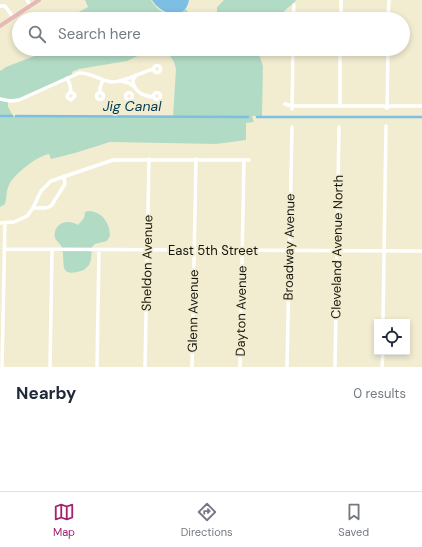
<!DOCTYPE html>
<html lang="en">
<head>
<meta charset="utf-8">
<style>
	:root { --surface:#fff; --page:#f6f6f7; --text:#1f2937; --muted:#747a83; --line:#e0e1e3; --accent:#a32272 }
	body { margin:0; font-family:"DM Sans",sans-serif; background:var(--page); color:var(--text) }
	.controls { position:absolute; right:12px; bottom:12px; display:grid; overflow:hidden; border-radius:0px; box-shadow:0 2px 6px #0003 }
	.controls button { width:36px; height:36px; display:grid; place-items:center; padding:0; border:0; border-bottom:1px solid var(--line); background:var(--surface); color:var(--text); font:20px sans-serif }
	.list { margin:0; padding:0; list-style:none }
	h2 { display:flex; justify-content:space-between; align-items:center; height:52px; margin:0; padding:0 16px; font-size:17px }
	h2 small { font-size:13px; font-weight:400; color:var(--muted) }
	.icon { flex:none; width:22px; height:22px; fill:none; stroke:currentColor; stroke-width:2; stroke-linecap:round; stroke-linejoin:round }
	.map { position:relative; flex:none; width:422px; height:367px; overflow:hidden }
	.search { position:absolute; background:var(--surface); box-shadow:0 2px 6px #0003; left:12px; right:12px; top:12px; height:44px; display:flex; align-items:center; gap:10px; box-sizing:border-box; padding:0 14px; border-radius:22px; color:var(--muted); font-size:15px }
	.sheet { height:124px; background:var(--surface) }
	nav { display:flex; justify-content:space-around; align-items:center; box-sizing:border-box; height:56px; border-top:1px solid var(--line); background:var(--surface); font-size:11px; color:var(--muted) }
	nav a { display:grid; justify-items:center; gap:2px }
	nav .on { color:var(--accent) }
	.map>svg:first-child { display:block }
</style>
</head>
<body>
<div class="map">
<svg width="422" height="367" viewBox="0 0 422 367">
	<rect width="100%" height="100%" fill="#f2edd1"/>
	<!-- green -->
	<path fill="#b2dbc6" fill-rule="evenodd" d="M85,0H151C159,14 173,19 186,9L192,19H75L73,15L88,7Z
		M224,0H296C291,7 282,10 279,19H217V7Z
		M72,49H257L263,66L262,116H252L254,122L246,123V140L216,144L110,142L75,153L51,159L49,154C37,156 14,174 9,185C6,191 7,197 5,204L0,207V71L6,67L50,50L68,52ZM155,51L170,56L174,62L176,69L173,117L67,115L60,117L13,116L8,107V102L17,101L73,75L72,72L79,69L127,61L144,53Z
		M88,211C102,211 110,223 110,236L107,241L95,244L92,247L91,260L89,265L84,270C57,279 66,264 62,248C61,244 57,242 55,238C52,223 68,218 78,225L84,218L85,212Z"/>
	<!-- water -->
	<path fill="#7dbee3" d="M152,0H189C185,22 161,15 152,0Z"/>
	<g fill="none" stroke-linecap="round" stroke-linejoin="round">
		<!-- canal -->
		<path stroke="#7dbee3" stroke-width="2.5" d="M0,116H12
			M16,116L248,117
			M257,117H422"/>
		<!-- minor -->
		<path stroke="#fff" stroke-width="3.5" d="M27,0L31,6
			M0,6H5L13,17
			M293,19L294,5
			M341,19V0
			M388,19L389,0
			M153.5 69a3.5 3.5 0 1 1 7 0a3.5 3.5 0 1 1-7 0Z
			M136,75L133,80C133,91 143,96 153,97
			M67,78L70,85L71,92L69,93L67,96L68,98L71,100L75,96L74,94L71,92
			M121,81L129,83L133,86
			M153.5 96a3.5 3.5 0 1 1 7 0a3.5 3.5 0 1 1-7 0Z
			M125.5 96a3.5 3.5 0 1 1 7 0a3.5 3.5 0 1 1-7 0Z
			M96.5 96a3.5 3.5 0 1 1 7 0a3.5 3.5 0 1 1-7 0Z
			M100,93V88L103,80
			M0,99L10,101L19,100L79,73C91,72 100,81 112,82C127,82 140,72 154,69
			M285,104L292,106H384L387,108L390,106H422
			M340,106V49
			M387,108L388,49
			M292,109L293,49
			M33,208H46L51,206L65,184L64,176
			M0,223L14,222L27,216L33,208L41,191L51,181L113,160H249
			M4,249L422,251
			M383,322L386,126
			M2,367L5,223
			M50,367L52,249
			M97,367L99,250
			M145,367L149,159
			M192,367L196,159
			M240,367L244,160
			M287,367L292,127
			M335,367L339,127
			M382,367L383,352"/>
		<!-- major -->
		<path stroke="#e5b9b8" stroke-width="4" d="M0,26L39,0"/>
	</g>
	<g text-anchor="middle" dominant-baseline="central" stroke-width="3.5" stroke-linejoin="round" paint-order="stroke">
		<!-- street labels -->
		<g font-size="13" fill="#17150b" stroke="#f2edd1">
			<text transform="translate(289 247) rotate(-89)">Broadway Avenue</text>
			<text transform="translate(337 247) rotate(-89)">Cleveland Avenue North</text>
			<text x="213" y="250">East 5th Street</text>
			<text transform="translate(147 263) rotate(-89)">Sheldon Avenue</text>
			<text transform="translate(193 311) rotate(-89)">Glenn Avenue</text>
			<text transform="translate(241 311) rotate(-89)">Dayton Avenue</text>
		</g>
		<!-- water labels -->
		<g font-size="14" font-style="italic" fill="#003a52" stroke="#f2edd1">
			<text x="132" y="106">Jig Canal</text>
		</g>
	</g>
</svg>
<div class="controls">
<button><svg class="icon" aria-label="locate" viewBox="0 0 24 24"><circle cx="12" cy="12" r="6"/><path d="M12 2v4M12 18v4M2 12h4M18 12h4"/></svg></button>
</div>
<div class="search"><svg class="icon" aria-label="search" viewBox="0 0 24 24"><circle cx="10" cy="10" r="6"/><path d="M15 15l6 6"/></svg>Search here</div>
</div>
<section class="sheet">
<h2>Nearby<small>0 results</small></h2>
<ul class="list">
</ul>
</section>
<nav>
<a class="on"><svg class="icon" aria-label="map" viewBox="0 0 24 24"><path d="M3 6l6-2 6 2 6-2v14l-6 2-6-2-6 2zM9 4v14M15 6v14"/></svg>Map</a>
<a><svg class="icon" aria-label="directions" viewBox="0 0 24 24"><path d="M12 3l9 9-9 9-9-9zM9 14v-3h6M13 9l2 2-2 2"/></svg>Directions</a>
<a><svg class="icon" aria-label="saved" viewBox="0 0 24 24"><path d="M7 4h10v16l-5-4-5 4z"/></svg>Saved</a>
</nav>
</body>
</html>
